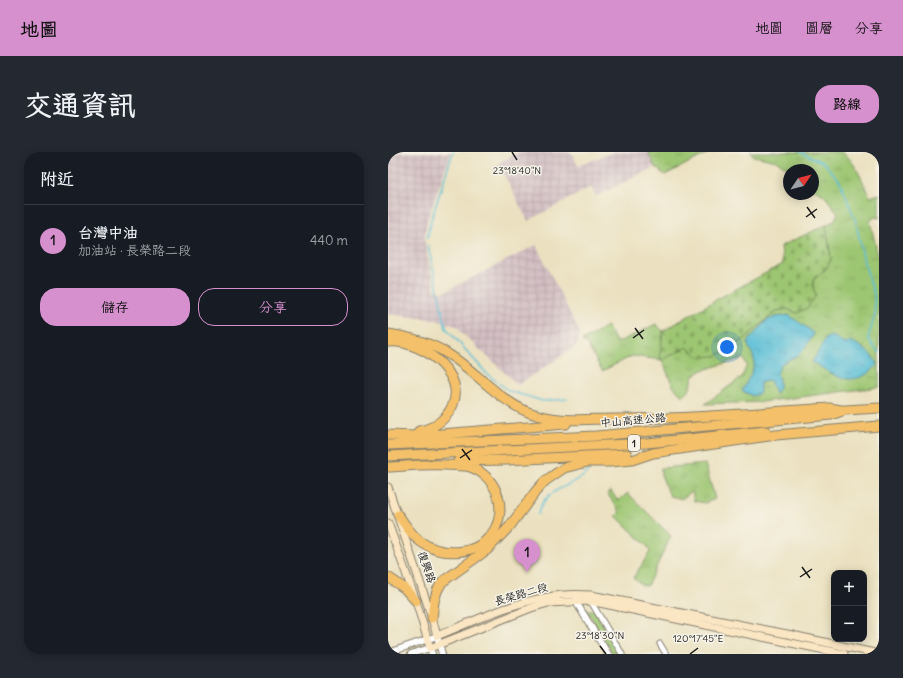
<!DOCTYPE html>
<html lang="zh-TW">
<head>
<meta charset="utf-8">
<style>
	:root { --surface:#171b24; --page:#242831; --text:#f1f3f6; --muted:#9ea1a6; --line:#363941; --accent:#d690ce }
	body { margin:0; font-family:Delius,"LXGW WenKai TC",sans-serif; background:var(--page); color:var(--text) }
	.controls { position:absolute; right:12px; bottom:12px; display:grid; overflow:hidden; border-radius:8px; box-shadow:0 2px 10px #0003 }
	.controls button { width:36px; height:36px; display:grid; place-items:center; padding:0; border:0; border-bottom:1px solid var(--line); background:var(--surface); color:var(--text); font:20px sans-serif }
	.compass { position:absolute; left:395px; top:12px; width:36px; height:36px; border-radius:50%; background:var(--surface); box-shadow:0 2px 10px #0003; rotate:55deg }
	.you { position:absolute; left:339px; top:195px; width:14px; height:14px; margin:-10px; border:3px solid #fff; border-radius:50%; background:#1a73e8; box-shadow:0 0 0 6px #1a73e833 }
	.badge { display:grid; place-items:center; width:26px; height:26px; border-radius:50%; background:var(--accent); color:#111; font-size:13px; font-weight:700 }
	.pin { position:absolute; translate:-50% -33px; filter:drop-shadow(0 1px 2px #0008) }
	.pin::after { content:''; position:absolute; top:21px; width:14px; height:12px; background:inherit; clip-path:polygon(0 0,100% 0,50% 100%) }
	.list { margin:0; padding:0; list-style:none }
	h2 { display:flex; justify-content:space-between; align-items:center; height:52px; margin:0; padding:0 16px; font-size:17px }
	h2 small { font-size:13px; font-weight:400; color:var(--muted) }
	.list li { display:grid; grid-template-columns:26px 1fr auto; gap:12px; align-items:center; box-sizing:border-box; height:72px; padding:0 16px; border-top:1px solid var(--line) }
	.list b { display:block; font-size:15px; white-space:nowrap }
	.list p { margin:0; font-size:13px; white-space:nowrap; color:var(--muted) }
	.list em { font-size:13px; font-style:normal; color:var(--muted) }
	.actions { display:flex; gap:8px; padding:12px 16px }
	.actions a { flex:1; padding:9px 0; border:1px solid var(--accent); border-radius:16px; text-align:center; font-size:14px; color:var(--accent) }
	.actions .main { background:var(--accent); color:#111 }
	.map { position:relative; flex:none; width:491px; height:502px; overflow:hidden; border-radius:16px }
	header { display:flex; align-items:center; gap:24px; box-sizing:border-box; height:56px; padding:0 20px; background:var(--accent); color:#111 }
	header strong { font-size:19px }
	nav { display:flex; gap:22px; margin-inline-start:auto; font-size:14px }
	.intro { display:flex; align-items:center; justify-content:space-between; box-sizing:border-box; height:96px; padding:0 24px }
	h1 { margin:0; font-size:28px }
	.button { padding:10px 18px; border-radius:16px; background:var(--accent); color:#111; font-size:14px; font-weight:700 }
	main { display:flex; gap:24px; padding:0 24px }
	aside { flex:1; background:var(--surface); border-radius:16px; box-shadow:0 2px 10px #0003 }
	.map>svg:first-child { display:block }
</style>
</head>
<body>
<header>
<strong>地圖</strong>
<nav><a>地圖</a><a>圖層</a><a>分享</a></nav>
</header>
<div class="intro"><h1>交通資訊</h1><a class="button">路線</a></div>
<main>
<aside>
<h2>附近<small></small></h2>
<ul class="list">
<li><span class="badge">1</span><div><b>台灣中油</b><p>加油站 · 長榮路二段</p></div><em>440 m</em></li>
</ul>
<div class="actions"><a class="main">儲存</a><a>分享</a></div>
</aside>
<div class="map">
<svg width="491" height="502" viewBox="0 0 491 502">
	<defs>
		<pattern id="industrial-grid" width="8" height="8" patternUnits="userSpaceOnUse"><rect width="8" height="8" fill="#d2bec2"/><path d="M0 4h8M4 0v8" fill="none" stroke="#b4a3a6"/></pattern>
		<pattern id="grass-tufts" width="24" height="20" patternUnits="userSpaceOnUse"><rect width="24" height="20" fill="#9dc672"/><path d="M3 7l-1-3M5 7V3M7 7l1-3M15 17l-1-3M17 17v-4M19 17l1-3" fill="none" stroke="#87aa62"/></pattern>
		<pattern id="cemetery-stones" width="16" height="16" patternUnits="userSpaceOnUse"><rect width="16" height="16" fill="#9dc672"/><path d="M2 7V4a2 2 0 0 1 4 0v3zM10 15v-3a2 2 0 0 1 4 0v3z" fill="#87aa62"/></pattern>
		<pattern id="water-ripples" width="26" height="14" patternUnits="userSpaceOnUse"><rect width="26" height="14" fill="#57bdd5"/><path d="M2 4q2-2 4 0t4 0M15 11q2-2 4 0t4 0" fill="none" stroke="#4ba2b6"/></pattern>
	</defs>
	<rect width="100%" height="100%" fill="#f7f3e8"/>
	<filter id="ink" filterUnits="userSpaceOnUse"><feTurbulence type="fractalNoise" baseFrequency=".025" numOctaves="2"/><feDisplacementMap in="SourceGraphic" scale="8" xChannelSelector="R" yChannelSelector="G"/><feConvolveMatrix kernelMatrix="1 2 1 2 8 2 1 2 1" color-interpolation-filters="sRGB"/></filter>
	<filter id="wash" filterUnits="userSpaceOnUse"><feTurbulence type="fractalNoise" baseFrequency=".012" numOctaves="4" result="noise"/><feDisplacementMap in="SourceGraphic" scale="16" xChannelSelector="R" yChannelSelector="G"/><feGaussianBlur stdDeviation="0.9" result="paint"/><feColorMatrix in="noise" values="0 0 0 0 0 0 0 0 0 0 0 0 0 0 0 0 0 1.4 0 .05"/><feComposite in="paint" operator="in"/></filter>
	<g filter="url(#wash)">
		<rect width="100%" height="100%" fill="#ebe1c0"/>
		<!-- industrial -->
		<path fill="url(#industrial-grid)" d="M0,0H63L40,66L36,86L47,139L56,140L148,93L192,181L191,187L188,194L130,233L74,181L69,174L42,167L0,162Z
			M132,0H183L190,14L226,0H260L267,15L208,44L203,35L140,69L110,11Z"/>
		<!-- grass -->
		<path fill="url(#grass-tufts)" stroke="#5c7147" d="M260,0H322L277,23L267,15Z
			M362,0H453C466,6 476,32 482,45L491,42V66L487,65L482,69L491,108V235L373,250L317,252L354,225L359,213L355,206L315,218L306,223L301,239L294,244L285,234L274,208L244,204L214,219L199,192L194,189L219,174L229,191L268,172L275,179L272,203L290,199L299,195L311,205L354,189L388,159L399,157L409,161L428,143L425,136V128L438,117L443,107L438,73L446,69L450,61L436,43L425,37V18H402L389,9L366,4Z
			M317,312L327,347L317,351L306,349L304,339L294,347L282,344L273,323V316Z
			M223,339L230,349L240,341L283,384L259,434L254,433L245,426L262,400L260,395L228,364L232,360L219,341Z"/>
		<!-- cemetery -->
		<path fill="url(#cemetery-stones)" stroke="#5c7147" d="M438,73L443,107L438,117L425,128V136L428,143L419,156L409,161L399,157L388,159L354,189L328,204L311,205L299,195L274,208L272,203L275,179L331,146L395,112L393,94Z"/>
		<!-- park -->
		<path fill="#9dc672" stroke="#5c7147" d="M198,457L207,459L233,502H225Z"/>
		<!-- water -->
		<path fill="url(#water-ripples)" stroke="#3a6c78" d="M401,163C409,170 419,174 426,182L417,196L410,203L393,212L389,222C392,229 393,237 387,242L382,228L372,231V241L365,244L354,239C358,230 367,218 366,208C366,201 359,197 360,189L379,168L388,165Z
			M444,184C449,185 452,190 457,192L463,189C473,194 486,202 489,213C480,225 463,231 449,224C440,221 432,214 424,210L438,186Z"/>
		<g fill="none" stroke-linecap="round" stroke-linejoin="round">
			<!-- stream -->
			<path stroke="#57bdd5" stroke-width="1.5" d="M412,0L436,11L452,29L468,70L476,110L486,142L487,162L480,186L486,195L491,200
				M39,86L44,65L65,0
				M40,93L58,176L99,222L121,239L155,249L179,247
				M150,362C156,336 182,336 198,322C200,320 201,317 202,314"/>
		</g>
	</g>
	<g filter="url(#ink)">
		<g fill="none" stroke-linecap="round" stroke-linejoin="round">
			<!-- minor casing -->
			<g stroke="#847e6e" stroke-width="7">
				<path id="minor" d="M202,448L234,502
					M272,492L278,502"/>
			</g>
			<!-- tertiary casing -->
			<g stroke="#847e6e" stroke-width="8">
				<path id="tertiary" d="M189,446L188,450L220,502
					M0,501L49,484L54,502
					M23,502L42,496L44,502"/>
			</g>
			<!-- secondary casing -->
			<g stroke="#847e6e" stroke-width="9">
				<path id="secondary" d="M0,335L44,466L49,484C84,470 122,451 160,445C174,442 188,442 203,443L404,483L491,502
					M0,371L28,449L42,496L143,456L160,451L202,449L456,502"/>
			</g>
			<!-- motorway casing -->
			<g stroke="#847e6e" stroke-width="11">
				<path id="motorway" d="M0,182C21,185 42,190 60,202C88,219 109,247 140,260C169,271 197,267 227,267C298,267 370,261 441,256L454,258
					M0,190C36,187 90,229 57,265C50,273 42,277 31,279
					M0,283L28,284L178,272
					M0,293L208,284L443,263L457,258L491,256
					M0,304L259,291L378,279
					M70,309L119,308L239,302
					M0,315C19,314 38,312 58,313C66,314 74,313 82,315C110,324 122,361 102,384C86,404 53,404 33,390C23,383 17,372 10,363
					M0,425L16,436L28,449
					M44,466L46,450L49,439L54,430L100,397L122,374L148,339L157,329L176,316L199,310H222L244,308L265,301L388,283L491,274"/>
			</g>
			<!-- minor -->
			<use href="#minor" stroke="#fff" stroke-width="5"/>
			<!-- tertiary -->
			<use href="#tertiary" stroke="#fff" stroke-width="6"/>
			<!-- secondary -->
			<use href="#secondary" stroke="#fbe6c3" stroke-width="7"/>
			<!-- motorway -->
			<use href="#motorway" stroke="#f4c16a" stroke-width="9"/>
		</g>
	</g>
	<!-- ticks -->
	<path fill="none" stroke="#1c1c1c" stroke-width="1.5" d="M124,0L129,8M419,55L427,66M418,65L429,57M247,176L255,187M245,186L256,178M74,297L82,308M72,306L84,298M414,415L422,426M412,425L424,417M212,494L218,502M302,502L310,496"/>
	<g text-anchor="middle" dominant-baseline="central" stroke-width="3" stroke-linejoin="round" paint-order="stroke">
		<!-- shield labels -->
		<rect fill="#f7f3e8" stroke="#5e5c59" stroke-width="1" x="240" y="283" width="12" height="16" rx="3"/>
		<g font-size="10" font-weight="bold" fill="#1c1c1c">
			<text x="246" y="291">1</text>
		</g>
		<!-- street labels -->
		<g font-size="11" fill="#1c1c1c" stroke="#f7f3e8">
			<text transform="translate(245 268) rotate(-5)">中山高速公路</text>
			<text transform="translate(39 415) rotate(71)">復興路</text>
			<text transform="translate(133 442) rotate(-16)">長榮路二段</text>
		</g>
	</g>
	<g font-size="10" text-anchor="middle" fill="#1c1c1c" stroke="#f7f3e8" stroke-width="3" stroke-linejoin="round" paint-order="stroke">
		<text x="129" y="22">23°18'40"N</text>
		<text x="212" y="487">23°18'30"N</text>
		<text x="310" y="490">120°17'45"E</text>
	</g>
</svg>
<div class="controls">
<button>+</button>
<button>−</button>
</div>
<svg class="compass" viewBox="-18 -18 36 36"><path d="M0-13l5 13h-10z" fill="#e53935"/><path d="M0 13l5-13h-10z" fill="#9ea1a6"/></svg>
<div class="you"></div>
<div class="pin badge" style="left:139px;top:420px">1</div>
</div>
</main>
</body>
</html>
